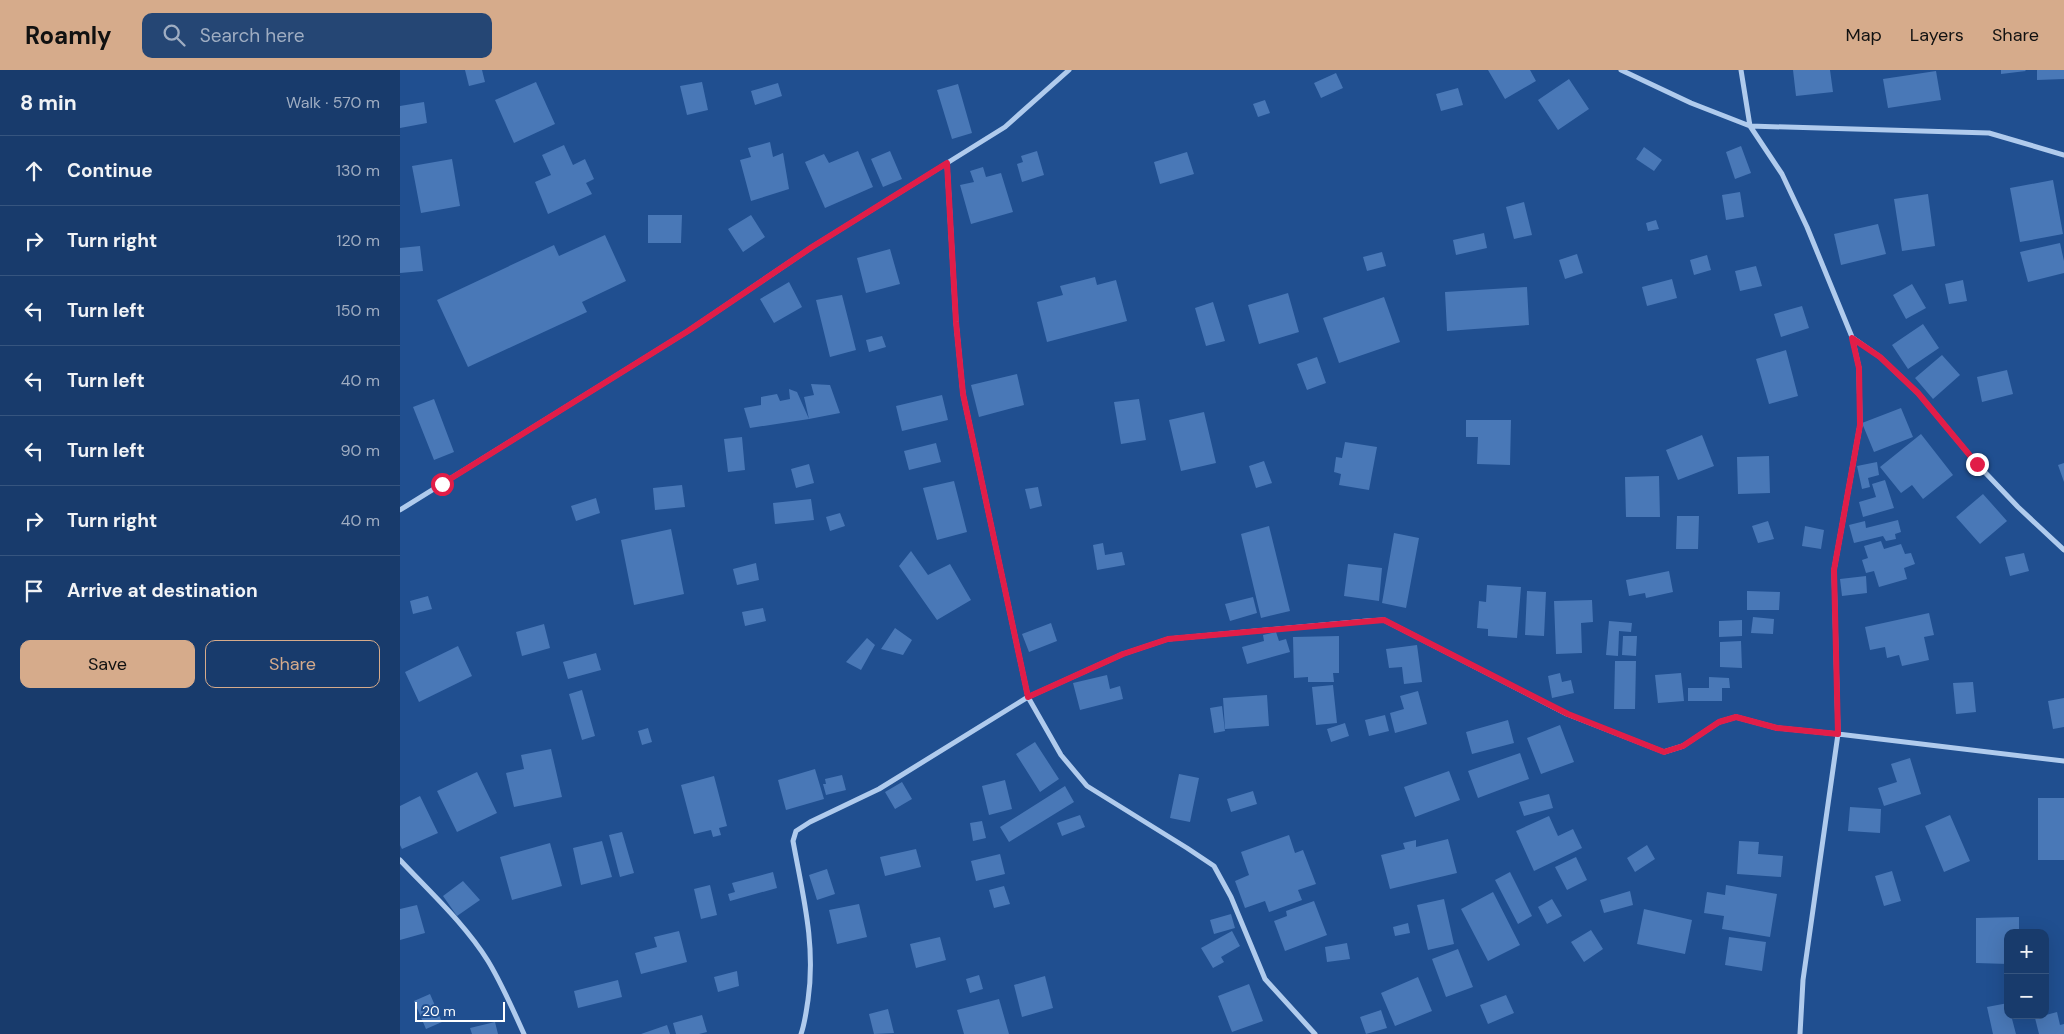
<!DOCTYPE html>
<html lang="en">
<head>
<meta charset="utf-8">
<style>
	:root { --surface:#183b6c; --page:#254674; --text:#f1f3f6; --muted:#9fadc2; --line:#36557f; --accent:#d6ab8b }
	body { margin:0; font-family:"DM Sans",sans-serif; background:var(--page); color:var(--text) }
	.controls { position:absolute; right:15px; bottom:15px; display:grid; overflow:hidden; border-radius:10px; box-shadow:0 5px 20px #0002 }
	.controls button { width:45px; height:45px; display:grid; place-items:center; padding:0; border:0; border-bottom:1px solid var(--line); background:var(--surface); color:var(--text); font:25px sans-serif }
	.scale { position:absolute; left:15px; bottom:12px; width:90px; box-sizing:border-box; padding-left:5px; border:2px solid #fff; border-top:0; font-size:14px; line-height:18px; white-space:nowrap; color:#fff; -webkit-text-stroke:4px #204f90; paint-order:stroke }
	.stop { position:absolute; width:15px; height:15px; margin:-11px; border:4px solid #e11d48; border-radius:50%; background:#fff }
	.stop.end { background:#e11d48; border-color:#fff; box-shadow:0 1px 5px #0008 }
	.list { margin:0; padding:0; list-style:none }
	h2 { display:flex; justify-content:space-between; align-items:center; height:65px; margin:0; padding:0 20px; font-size:21px }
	h2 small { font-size:16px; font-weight:400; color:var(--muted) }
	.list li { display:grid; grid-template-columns:32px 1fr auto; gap:15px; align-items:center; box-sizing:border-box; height:70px; padding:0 20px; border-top:1px solid var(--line) }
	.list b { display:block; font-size:19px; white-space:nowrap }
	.list em { font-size:16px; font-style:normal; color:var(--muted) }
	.actions { display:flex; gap:10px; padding:15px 20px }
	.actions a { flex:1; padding:11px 0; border:1px solid var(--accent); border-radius:10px; text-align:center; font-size:18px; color:var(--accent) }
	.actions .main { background:var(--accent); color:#111 }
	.icon { flex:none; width:28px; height:28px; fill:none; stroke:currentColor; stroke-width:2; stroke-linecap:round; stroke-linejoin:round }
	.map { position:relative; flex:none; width:1664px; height:964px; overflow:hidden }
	header { display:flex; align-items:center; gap:30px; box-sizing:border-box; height:70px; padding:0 25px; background:var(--accent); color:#111 }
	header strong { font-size:24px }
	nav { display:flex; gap:28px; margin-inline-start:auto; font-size:18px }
	.search { width:350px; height:45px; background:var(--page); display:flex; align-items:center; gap:12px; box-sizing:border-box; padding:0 18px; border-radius:10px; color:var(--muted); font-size:19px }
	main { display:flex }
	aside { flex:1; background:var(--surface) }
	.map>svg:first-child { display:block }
</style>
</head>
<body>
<header>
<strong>Roamly</strong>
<div class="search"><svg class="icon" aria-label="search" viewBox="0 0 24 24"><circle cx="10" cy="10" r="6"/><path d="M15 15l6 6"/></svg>Search here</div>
<nav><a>Map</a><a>Layers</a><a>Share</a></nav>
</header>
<main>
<aside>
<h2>8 min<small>Walk · 570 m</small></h2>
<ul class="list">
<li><svg class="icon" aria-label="ahead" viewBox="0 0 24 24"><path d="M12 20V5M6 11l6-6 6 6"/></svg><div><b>Continue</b></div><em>130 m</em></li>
<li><svg class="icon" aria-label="right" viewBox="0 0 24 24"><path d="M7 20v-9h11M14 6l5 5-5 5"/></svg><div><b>Turn right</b></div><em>120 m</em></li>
<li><svg class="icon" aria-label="left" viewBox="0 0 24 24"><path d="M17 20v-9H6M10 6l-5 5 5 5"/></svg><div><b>Turn left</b></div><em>150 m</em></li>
<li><svg class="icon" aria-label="left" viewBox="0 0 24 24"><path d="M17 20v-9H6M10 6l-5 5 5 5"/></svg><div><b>Turn left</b></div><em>40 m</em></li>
<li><svg class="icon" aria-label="left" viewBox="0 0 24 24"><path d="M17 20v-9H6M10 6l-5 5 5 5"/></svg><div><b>Turn left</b></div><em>90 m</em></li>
<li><svg class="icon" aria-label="right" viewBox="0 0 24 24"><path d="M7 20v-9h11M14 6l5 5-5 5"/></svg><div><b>Turn right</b></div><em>40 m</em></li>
<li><svg class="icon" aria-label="arrive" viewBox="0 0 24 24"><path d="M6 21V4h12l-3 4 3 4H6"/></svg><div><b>Arrive at destination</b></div></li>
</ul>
<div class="actions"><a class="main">Save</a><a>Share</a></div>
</aside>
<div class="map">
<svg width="1664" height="964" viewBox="0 0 1664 964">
	<rect width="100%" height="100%" fill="#204f90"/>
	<!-- building -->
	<path fill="#4978b7" d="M65,0H82L85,12L69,16Z
		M1088,0H1130L1136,11L1105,29Z
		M1393,0H1430L1433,22L1396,26Z
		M1601,0H1625L1626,1L1601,4Z
		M1637,0H1664V9L1637,10Z
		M1536,1L1541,30L1488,38L1483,9Z
		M936,3L943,18L921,28L914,13Z
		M1169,9L1189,39L1158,60L1138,30Z
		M136,12L155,54L114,73L95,30Z
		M302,12L308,40L287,45L280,16Z
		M378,13L382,26L355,35L351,21Z
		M558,14L572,63L552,69L537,20Z
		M1058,18L1063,35L1041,41L1036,24Z
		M865,30L870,43L858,47L853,34Z
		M24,32L27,53L0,58V36Z
		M370,72L373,87L383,83L389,119L351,131L340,90L351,87L348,78Z
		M164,75L173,95L185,89L194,109L186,113L192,124L148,144L135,112L151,105L142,85Z
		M1341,76L1351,103L1335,109L1326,82Z
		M1244,77L1262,90L1254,101L1236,89Z
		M458,81L473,117L425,138L405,92L424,84L429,93Z
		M490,81L502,109L483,117L471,89Z
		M637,81L644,105L622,112L617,94L623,92L621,86Z
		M787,82L794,104L760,114L754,92Z
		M52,89L60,136L21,143L12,96Z
		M583,97L586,107L601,103L613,142L571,154L560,115L574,112L570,101Z
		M1653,110L1663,164L1620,172L1610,118Z
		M1340,122L1344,147L1326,150L1322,125Z
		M1528,124L1535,176L1502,181L1494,129Z
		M1124,132L1132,165L1114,169L1106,137Z
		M248,145H282L281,173H248Z
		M351,145L365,167L343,182L328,159Z
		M1256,150L1259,159L1248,161L1246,153Z
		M1478,154L1486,184L1441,195L1434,164Z
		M1084,163L1087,178L1056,185L1053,170Z
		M205,165L226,211L182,232L187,242L68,297L37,230L154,175L159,186Z
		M1660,173L1664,191V203L1628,212L1620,182Z
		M20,176L23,201L0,203V178Z
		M490,179L500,214L466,223L457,188Z
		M982,182L986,196L967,201L963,187Z
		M1177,184L1183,203L1165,209L1159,190Z
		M1307,185L1311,200L1294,205L1290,190Z
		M1356,196L1362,216L1340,221L1335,201Z
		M695,207L697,215L716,210L727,251L647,272L637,232L663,225L660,216Z
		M1272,209L1277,228L1247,236L1242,217Z
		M1563,210L1567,231L1549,234L1545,214Z
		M389,212L402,237L374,253L360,229Z
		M1512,214L1526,238L1506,249L1493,225Z
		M1127,217L1129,255L1047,261L1045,222Z
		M888,223L899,262L859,274L848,235Z
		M442,225L456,280L430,287L416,230Z
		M984,227L1000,272L939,293L923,248Z
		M813,232L825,271L806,276L795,238Z
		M1402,236L1409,258L1381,267L1374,244Z
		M1523,254L1539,278L1508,299L1492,275Z
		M482,266L486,277L469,282L466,270Z
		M1386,280L1398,326L1369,334L1356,289Z
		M1542,285L1560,305L1533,329L1515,308Z
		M917,287L926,313L907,320L897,294Z
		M1607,300L1613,324L1582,332L1577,307Z
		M617,304L624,335L579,347L571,315Z
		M411,314L430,315L440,343L409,349L404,327L414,325Z
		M389,319L397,322L409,349L350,358L344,338L361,335V327L377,324L380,331L390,329Z
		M542,325L548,350L502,361L496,336Z
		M34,329L54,382L34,390L13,337Z
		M739,329L746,370L721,374L714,332Z
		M1501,338L1513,367L1474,382L1462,353Z
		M804,342L816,393L781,401L769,350Z
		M1066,350H1111L1110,395L1077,394L1078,367H1066Z
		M1521,364L1553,405L1523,429L1512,415L1501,423L1480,397Z
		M1302,365L1314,396L1278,410L1266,380Z
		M342,367L345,400L328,402L324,369Z
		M945,372L977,377L969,420L939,415L941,404L934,402L936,387L942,388Z
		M536,373L541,392L509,400L504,381Z
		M1369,386L1370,423L1338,424L1337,387Z
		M864,391L872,413L856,418L849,396Z
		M1477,392L1479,405L1468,408L1470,417L1462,419L1457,396Z
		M1664,393V412L1658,395Z
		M409,394L414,413L396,418L391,399Z
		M1259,406L1260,447H1226L1225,407Z
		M1485,410L1494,438L1463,447L1459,432L1476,427L1472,414Z
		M554,411L567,462L537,470L523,418Z
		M282,415L285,437L255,440L253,418Z
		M638,417L642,436L630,439L625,419Z
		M1583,424L1607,451L1580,474L1556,447Z
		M196,428L200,443L176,451L171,436Z
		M411,429L414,450L375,454L373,433Z
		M440,443L445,456L430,461L426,447Z
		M1277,446H1299L1298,479H1276Z
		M1498,450L1501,462L1495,464L1496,469L1486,471L1483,466L1454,473L1449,455L1465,451L1466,458Z
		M1368,451L1374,469L1358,473L1352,456Z
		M869,456L890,541L861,548L841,464Z
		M1405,456L1424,460L1421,479L1402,476Z
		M271,459L284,524L234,535L221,470Z
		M994,463L1019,468L1006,538L982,533Z
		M1481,471L1484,479L1501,474L1505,484L1511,483L1515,494L1504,498L1507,509L1479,517L1474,501L1466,503L1462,490L1468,488L1464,476Z
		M703,473L705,485L722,482L725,495L697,500L693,475Z
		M511,481L528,505L550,494L571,530L537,550L499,496Z
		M1624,483L1629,501L1610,506L1605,487Z
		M356,493L359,510L337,515L333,499Z
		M948,494L982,498L979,531L944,526Z
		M1269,501L1273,522L1246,528L1245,523L1229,526L1226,510Z
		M1466,506L1467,523L1442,526L1440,509Z
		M1087,515L1121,517L1117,568L1088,566V559L1077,558L1079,531L1086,532Z
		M1127,521L1146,522L1144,566L1125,565Z
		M1347,521L1380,522L1379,540H1347Z
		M28,526L32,539L13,544L10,531Z
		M853,527L857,543L830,551L825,534Z
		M1192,530L1193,552L1181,553L1182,583L1156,584L1154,531Z
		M363,538L366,551L345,556L342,542Z
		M1529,543L1534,565L1524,567L1529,590L1502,596L1499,585L1487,588L1485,577L1470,580L1465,557Z
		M1353,547L1374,549L1373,564L1351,563Z
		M1342,550V566L1319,567V551Z
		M1209,551L1232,553L1231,562L1219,561L1218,586L1206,585Z
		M651,553L657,571L629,582L622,564Z
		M144,554L150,578L122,586L116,562Z
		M495,558L512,570L503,585L481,579Z
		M876,562L879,571L886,569L890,582L847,594L842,577L864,571L863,565Z
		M939,566V603H933L934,612H908V607L894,608L893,567Z
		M1223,566H1237L1236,586L1222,585Z
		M467,568L475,575L461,600L446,592Z
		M1341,571L1342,598L1320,597V572Z
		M1017,575L1022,612L1004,614L1002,597L989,598L986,579Z
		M58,576L72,606L19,632L5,602Z
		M196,583L201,600L168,609L163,592Z
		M1215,591H1236L1235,639H1214Z
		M1160,603L1162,612L1171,610L1174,623L1152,628L1148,606Z
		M1281,603L1284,631L1258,633L1255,605Z
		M707,605L710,619L720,616L723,629L680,640L673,613Z
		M1309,607L1329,608L1330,618H1322V631H1288V618H1309Z
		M1573,612L1576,642L1556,644L1553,613Z
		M933,615L937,653L916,655L912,617Z
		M182,620L195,666L182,670L169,624Z
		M1018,621L1027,654L995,663L990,643L1004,639L1000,626Z
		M867,625L869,656L825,659L823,628Z
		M1664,628V657L1653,659L1648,631Z
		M822,636L825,661L814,663L810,638Z
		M985,645L989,661L969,666L965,650Z
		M1108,650L1114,673L1072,684L1066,662Z
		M945,653L949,666L931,672L927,659Z
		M1160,655L1174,692L1141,704L1127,668Z
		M248,658L252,672L242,675L238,661Z
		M635,672L659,709L640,722L616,684Z
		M151,679L162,727L114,737L106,703L124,699L121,685Z
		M1120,683L1129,709L1078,728L1068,701Z
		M1510,688L1521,724L1484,736L1478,718L1497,712L1491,694Z
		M415,699L424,729L386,740L378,710Z
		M1049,701L1060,730L1015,747L1004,717Z
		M77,702L97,743L57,762L37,721Z
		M779,704L799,708L790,752L770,748Z
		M442,705L446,720L426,725L423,714H426L425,709Z
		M314,706L327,756L319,758L321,765L313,767L311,760L294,764L281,715Z
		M605,710L612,739L589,745L582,716Z
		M502,712L512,729L495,739L485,722Z
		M665,716L674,732L609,772L600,757Z
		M853,721L857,734L831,742L827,729Z
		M1149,724L1153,738L1124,746L1119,732Z
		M20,726L38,763L2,779L0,775V736Z
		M1638,728H1664V790H1638Z
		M1450,737L1481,739L1480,763L1448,761Z
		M680,745L685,757L662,766L657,753Z
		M1550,745L1570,791L1544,802L1525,756Z
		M1149,746L1158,766L1173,759L1182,778L1134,801L1116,761Z
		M582,751L586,768L573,771L570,753Z
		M222,762L234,803L220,807L209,765Z
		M889,765L895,783L903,780L916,814L898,820L902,830L869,842L865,831L845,838L835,811L849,805L841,782Z
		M1048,769L1057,803L990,819L981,785L1005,779L1003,773L1016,770V777Z
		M202,771L212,807L181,815L173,778Z
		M1339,771L1359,772L1358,784L1383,786L1381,807L1337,804Z
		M150,773L162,816L112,830L100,787Z
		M1247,775L1255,789L1235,802L1227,788Z
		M516,779L521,797L485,806L480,787Z
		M600,784L605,804L576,811L571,791Z
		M1176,787L1187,810L1167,820L1155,797Z
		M427,799L435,824L417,830L409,805Z
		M1492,801L1501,831L1484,836L1475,806Z
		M373,802L377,818L330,831L328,824L335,822L332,813Z
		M1110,802L1132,846L1118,854L1095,810Z
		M63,811L80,830L57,846L43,826Z
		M310,815L317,845L301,849L294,819Z
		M1326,815L1377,824L1370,867L1322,859L1324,846L1304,843L1307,822L1325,825Z
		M604,816L610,834L594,838L589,820Z
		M1230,821L1233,835L1204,843L1200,830Z
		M1093,822L1120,875L1088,891L1061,839Z
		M1044,829L1054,874L1028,880L1017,835Z
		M1152,829L1162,846L1147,854L1138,837Z
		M914,831L927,865L885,881L874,851L887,846L886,841Z
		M459,834L467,867L437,874L429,840Z
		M17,835L25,863L0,870V839Z
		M1244,839L1292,850L1285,884L1237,874Z
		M831,844L835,858L814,864L810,850Z
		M1619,847V863H1608V894L1576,893V848Z
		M1008,853L1010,863L995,866L993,857Z
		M1191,860L1203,879L1184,892L1171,872Z
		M279,861L287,892L241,904L235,883L257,877L254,867Z
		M832,861L840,876L821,887L824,892L813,898L801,878Z
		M540,867L546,890L516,898L510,874Z
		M1329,867L1366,872L1362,901L1325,895Z
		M947,873L950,889L927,892L925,877Z
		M1058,879L1073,917L1046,927L1032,889Z
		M337,901L339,916L318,922L314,907Z
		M579,905L583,919L570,923L566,909Z
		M645,906L653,938L622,947L614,915Z
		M1018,907L1032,941L995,956L981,923Z
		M218,910L222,927L178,938L174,921Z
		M849,914L863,951L832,962L818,926Z
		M30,924L42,952L26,959L14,931Z
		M1106,925L1114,943L1088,954L1080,935Z
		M599,929L609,964H564L557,940Z
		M1608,933V945H1611L1616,964H1593L1587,937Z
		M488,939L494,963L474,964L469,944Z
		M981,940L987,958L966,964L960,947Z
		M1657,942L1660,955L1664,954V964H1639L1635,948Z
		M302,945L307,962L299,964H276L273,953Z
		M95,952L98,964H72L70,958Z
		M267,955L270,964H241Z"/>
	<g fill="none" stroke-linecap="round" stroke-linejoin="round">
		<!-- street -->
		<path stroke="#b0cbed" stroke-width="5" d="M1221,0L1291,33L1350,56L1589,63L1664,85
			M1341,0L1350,56L1382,104L1407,157L1452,267L1459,298L1460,355L1434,500L1438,664L1403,910L1400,964
			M547,93L556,252L563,324L628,627L661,685L687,716L787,778L814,796L831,827L865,909L915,964
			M1453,268L1480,287L1518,323L1577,394L1618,437L1664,480
			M0,440L288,261L412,177L605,57L669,0
			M0,790C30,822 65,854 88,891C102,914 113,940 124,964
			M401,964C405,953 406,942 408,930C416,875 403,826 393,771L396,761L410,752L479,719L628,627L723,584L768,569L967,551L984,550L1167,644L1264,682L1283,676L1319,652L1336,647L1377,658L1438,664L1664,691"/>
	</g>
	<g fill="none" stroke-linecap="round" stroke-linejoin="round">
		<!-- route -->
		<path stroke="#e11d48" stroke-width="6" d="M42,414L288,261L412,177L547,93L556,252L563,324L628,627L723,584L768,569L984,550L1168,644L1264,682L1283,676L1319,652L1336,647L1377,658L1438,664L1434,500L1460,355L1459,298L1452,268L1480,287L1518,323L1577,394"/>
	</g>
</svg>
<div class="controls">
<button>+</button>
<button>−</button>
</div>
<div class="scale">20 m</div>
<div class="stop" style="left:42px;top:414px"></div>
<div class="stop end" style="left:1577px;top:394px"></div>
</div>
</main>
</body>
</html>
